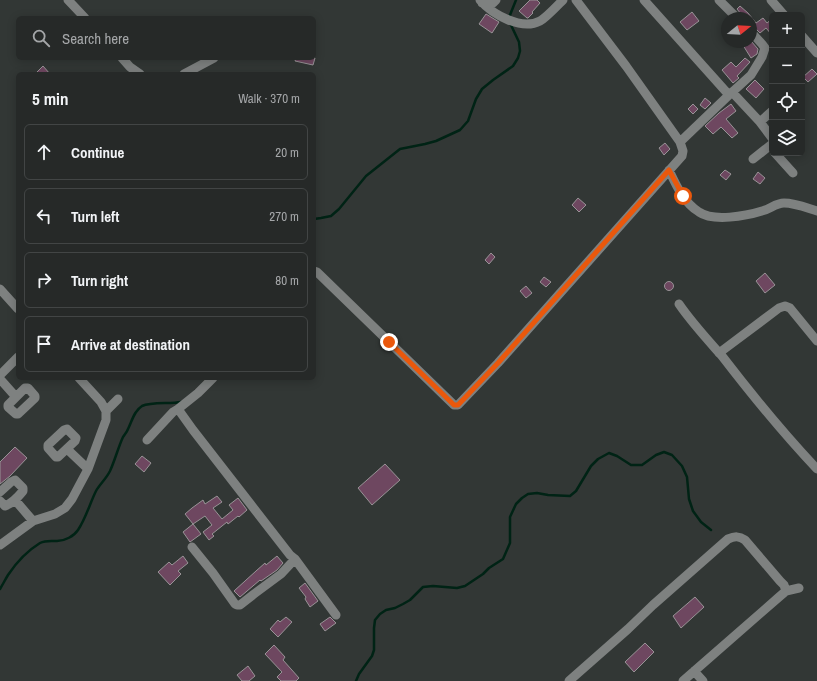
<!DOCTYPE html>
<html lang="en">
<head>
<meta charset="utf-8">
<style>
	:root { --surface:#262928; --page:#323534; --text:#f1f3f6; --muted:#a4a6a8; --line:#424545 }
	body { margin:0; font-family:"Archivo Narrow",sans-serif; background:var(--page); color:var(--text) }
	.controls { position:absolute; right:12px; top:12px; display:grid; overflow:hidden; border-radius:6px; box-shadow:0 2px 10px #0003 }
	.controls button { width:36px; height:36px; display:grid; place-items:center; padding:0; border:0; border-bottom:1px solid var(--line); background:var(--surface); color:var(--text); font:20px sans-serif }
	.compass { position:absolute; left:721px; top:12px; width:36px; height:36px; border-radius:50%; background:var(--surface); box-shadow:0 2px 10px #0003; rotate:72deg }
	.stop { position:absolute; width:12px; height:12px; margin:-9px; border:3px solid #ea580c; border-radius:50%; background:#fff }
	.stop.end { background:#ea580c; border-color:#fff; box-shadow:0 1px 4px #0008 }
	.list { margin:0; padding:0; list-style:none }
	h2 { display:flex; justify-content:space-between; align-items:center; height:52px; margin:0; padding:0 16px; font-size:17px }
	h2 small { font-size:13px; font-weight:400; color:var(--muted) }
	.list li { display:grid; grid-template-columns:26px 1fr auto; gap:12px; align-items:center; box-sizing:border-box; height:56px; margin:0 8px 8px; padding:0 8px; border:1px solid var(--line); border-radius:6px }
	.list b { display:block; font-size:15px; white-space:nowrap }
	.list em { font-size:13px; font-style:normal; color:var(--muted) }
	.icon { flex:none; width:22px; height:22px; fill:none; stroke:currentColor; stroke-width:2; stroke-linecap:round; stroke-linejoin:round }
	.map { position:relative; flex:none; width:817px; height:681px; overflow:hidden }
	.search { position:absolute; background:var(--surface); box-shadow:0 2px 10px #0003; left:16px; top:16px; width:300px; height:44px; display:flex; align-items:center; gap:10px; box-sizing:border-box; padding:0 14px; border-radius:6px; color:var(--muted); font-size:15px }
	.panel { position:absolute; background:var(--surface); box-shadow:0 2px 10px #0003; left:16px; top:72px; width:300px; height:308px; border-radius:6px }
	.map>svg:first-child { display:block }
</style>
</head>
<body>
<div class="map">
<svg width="817" height="681" viewBox="0 0 817 681">
	<rect width="100%" height="100%" fill="#323735"/>
	<g fill="none" stroke-linecap="round" stroke-linejoin="round">
		<!-- stream -->
		<path stroke="#002315" stroke-width="2.5" d="M510,18V15L516,0
			M314,219L321,218L331,216L339,209L366,176L400,149L425,144L436,141L460,130L468,121L476,99L482,89L493,80L513,66L518,58L520,51L519,42L510,23
			M0,589C3,584 5,580 8,575C16,563 27,551 40,543C46,540 51,541 57,541C65,541 74,536 78,530C86,518 90,503 96,491C100,484 106,479 110,471C115,460 118,448 123,437C125,434 127,432 128,429C132,421 134,411 142,406C151,402 170,404 181,402
			M356,681L359,674L372,656L374,650V628L375,620L380,614L386,610L395,608L403,604L410,600L423,587L433,586L457,588L465,586L483,574L489,568L503,559L510,543V517L516,504L522,498L528,494L537,493L548,495L570,496L576,491L591,466L598,459L609,453L617,456L631,465H642L656,455L664,452L672,455L682,466L687,477L689,499L693,511L701,522L711,530"/>
	</g>
	<!-- building -->
	<path fill="#6e4760" stroke="#989396" d="M530,0H537L540,3L532,12L533,13L528,18H527L519,11Z
		M740,6L748,13L756,23L763,18L767,23L772,19V35L766,28L760,33L755,28L751,26V18H743L741,14L737,9Z
		M692,12L699,21L687,30L680,22Z
		M486,14L499,22L492,33L479,24Z
		M751,41L758,49L757,54L751,58L741,42H751Z
		M296,58H315L313,65L295,61Z
		M745,58L750,62L737,76L739,78L733,83L722,70L731,62L736,67Z
		M43,66L50,74H35Z
		M812,69L817,74L808,82L803,77Z
		M755,80L764,89L756,98L746,89Z
		M705,98L711,103L705,109L700,105Z
		M693,104L698,109L693,114L688,109Z
		M731,104L736,111L726,119L738,133L732,138L721,127L713,134L705,126L719,113Z
		M665,143L670,149L664,155L659,148Z
		M725,170L731,174L726,180L720,175Z
		M758,172L765,178L760,184L753,179Z
		M578,198L586,205L579,212L572,205Z
		M491,253L495,257L489,264L485,260Z
		M765,273L775,285L765,293L756,281Z
		M544,277L551,282L546,287L540,282Z
		M664.5 286a4.5 4.5 0 1 1 9 0a4.5 4.5 0 1 1-9 0Z
		M526,286L532,293L526,298L520,291Z
		M15,447L27,458L10,476L0,484V462Z
		M142,456L151,463L144,472L135,464Z
		M385,464L400,480L372,505L358,488Z
		M217,496L222,502L213,508L222,519L233,510L229,505L238,498L247,510L239,517L238,516L228,524L227,522L212,534L214,536L209,540L203,532L212,525L205,516L193,524L185,514L192,508L203,500L205,504Z
		M193,524L201,534L190,542L183,532Z
		M183,556L188,563L178,571L181,574L170,585L158,572L169,562L172,565Z
		M277,556L283,563L277,570L261,581L260,580L240,597L234,591L256,571L265,563L266,565Z
		M305,583L318,601L310,607L305,599L306,597L299,588Z
		M695,597L704,607L681,628L673,616Z
		M286,617L292,622L278,637L270,629L278,620L280,622Z
		M330,617L336,623L325,631L320,624Z
		M645,643L654,652L634,672L625,662Z
		M274,645L285,657L283,660L299,678L296,681H281L277,677L282,672L265,654Z
		M248,666L255,676L249,681H242L237,675Z"/>
	<g fill="none" stroke-linecap="round" stroke-linejoin="round">
		<!-- minor -->
		<path stroke="#7e8180" stroke-width="9" d="M68,0L85,18
			M480,0C492,14 521,31 540,21C546,18 558,5 563,0
			M644,0L729,95L680,142
			M719,0L737,18
			M771,0L784,15
			M482,3L485,2L493,3L496,0
			M802,36L817,53
			M122,58L130,67L140,74
			M184,74L214,58
			M732,92L760,122L772,138
			M729,95L751,75L762,57L765,48L762,44L751,32
			M760,122L772,111
			M775,153L793,173
			M753,159L772,144
			M669,170C676,185 684,203 699,212C713,222 746,216 762,211C770,209 776,203 784,203C795,203 807,208 817,211
			M314,271L317,272L454,405H458L498,363L682,156L683,151L680,142L626,66L576,0
			M0,289L18,309
			M679,304C692,323 707,339 722,356C752,395 783,433 817,469
			M719,353L779,308L785,306L790,308L817,341
			M0,375L18,357
			M0,379L16,397
			M25,388H28L35,396V398L18,414H16L8,407V405Z
			M106,411L118,399
			M67,429L76,438L75,441L58,457H56L48,448V445L64,430Z
			M147,440L173,412L178,409
			M67,449L88,469
			M0,492L11,482L15,480L23,488V491C18,497 13,503 5,506L0,501
			M15,500L33,521
			M0,545L33,521L55,514L65,508L72,499L88,469L106,420V411L101,402L79,378
			M192,547L213,573L235,604L237,605H240L254,594L281,574L295,559L290,555L193,430L178,409L198,393L213,378
			M295,559L336,615
			M786,591L799,588
			M694,671L703,681
			M569,681L628,629L653,605L728,539C735,536 739,536 745,540L780,581L784,585L786,591L779,597L683,681"/>
	</g>
	<g fill="none" stroke-linecap="round" stroke-linejoin="round">
		<!-- route -->
		<path stroke="#ea580c" stroke-width="5" d="M389,342L454,405H458L498,363L669,170L683,196"/>
	</g>
</svg>
<div class="controls">
<button>+</button>
<button>−</button>
<button><svg class="icon" aria-label="locate" viewBox="0 0 24 24"><circle cx="12" cy="12" r="6"/><path d="M12 2v4M12 18v4M2 12h4M18 12h4"/></svg></button>
<button><svg class="icon" aria-label="layers" viewBox="0 0 24 24"><path d="M12 4l9 5-9 5-9-5zM3 14l9 5 9-5"/></svg></button>
</div>
<svg class="compass" viewBox="-18 -18 36 36"><path d="M0-13l5 13h-10z" fill="#e53935"/><path d="M0 13l5-13h-10z" fill="#a4a6a8"/></svg>
<div class="stop" style="left:683px;top:196px"></div>
<div class="stop end" style="left:389px;top:342px"></div>
<div class="search"><svg class="icon" aria-label="search" viewBox="0 0 24 24"><circle cx="10" cy="10" r="6"/><path d="M15 15l6 6"/></svg>Search here</div>
<section class="panel">
<h2>5 min<small>Walk · 370 m</small></h2>
<ul class="list">
<li><svg class="icon" aria-label="ahead" viewBox="0 0 24 24"><path d="M12 20V5M6 11l6-6 6 6"/></svg><div><b>Continue</b></div><em>20 m</em></li>
<li><svg class="icon" aria-label="left" viewBox="0 0 24 24"><path d="M17 20v-9H6M10 6l-5 5 5 5"/></svg><div><b>Turn left</b></div><em>270 m</em></li>
<li><svg class="icon" aria-label="right" viewBox="0 0 24 24"><path d="M7 20v-9h11M14 6l5 5-5 5"/></svg><div><b>Turn right</b></div><em>80 m</em></li>
<li><svg class="icon" aria-label="arrive" viewBox="0 0 24 24"><path d="M6 21V4h12l-3 4 3 4H6"/></svg><div><b>Arrive at destination</b></div></li>
</ul>
</section>
</div>
</body>
</html>
